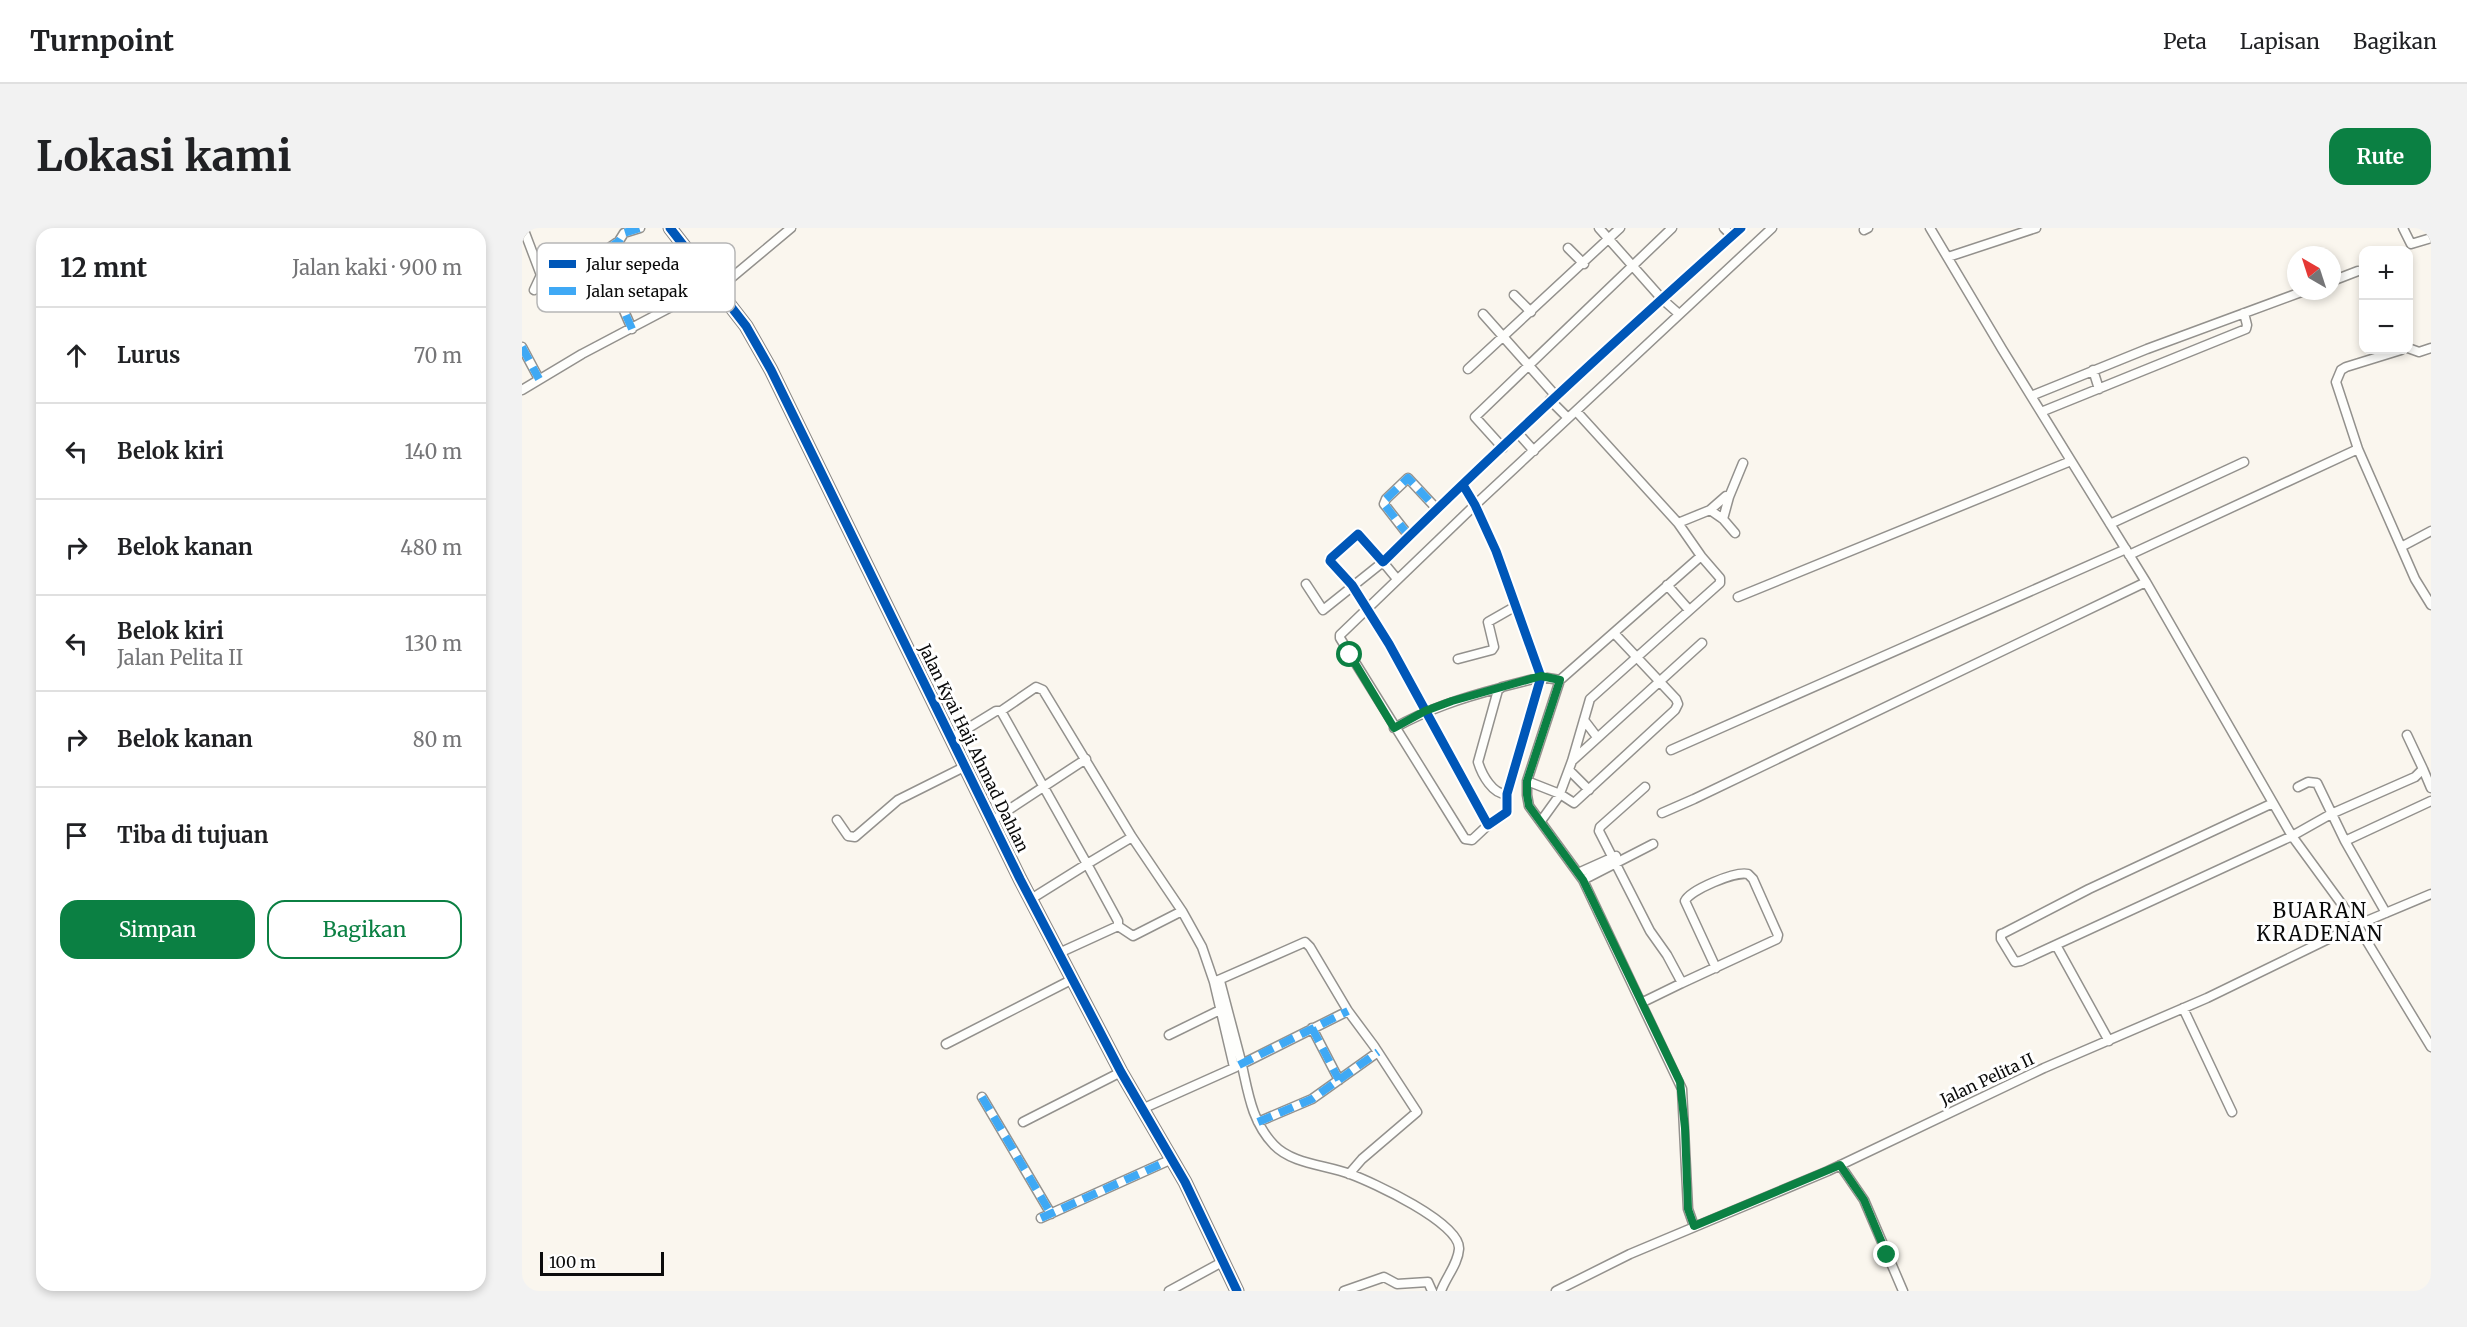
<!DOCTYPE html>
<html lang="id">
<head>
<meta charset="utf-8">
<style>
	:root { --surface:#fff; --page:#f2f2f2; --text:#202124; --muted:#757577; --line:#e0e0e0; --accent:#0b8043 }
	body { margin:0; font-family:Merriweather,serif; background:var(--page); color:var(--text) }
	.controls { position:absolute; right:18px; top:18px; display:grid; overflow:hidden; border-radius:12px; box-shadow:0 3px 9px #0003 }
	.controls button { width:54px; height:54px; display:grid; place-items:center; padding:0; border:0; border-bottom:2px solid var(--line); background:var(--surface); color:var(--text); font:30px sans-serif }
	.compass { position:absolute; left:1765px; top:18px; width:54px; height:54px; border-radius:50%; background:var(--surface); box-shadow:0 3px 9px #0003; rotate:321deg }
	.scale { position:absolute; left:18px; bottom:15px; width:124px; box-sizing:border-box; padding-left:6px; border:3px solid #0b0b0b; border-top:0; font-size:16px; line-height:21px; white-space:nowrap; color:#0b0b0b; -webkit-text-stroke:4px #fff; paint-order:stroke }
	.stop { position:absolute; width:18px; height:18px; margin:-14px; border:4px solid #0b8043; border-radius:50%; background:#fff }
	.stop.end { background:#0b8043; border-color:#fff; box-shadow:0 2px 6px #0008 }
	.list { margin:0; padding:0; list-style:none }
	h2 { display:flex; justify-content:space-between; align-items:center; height:78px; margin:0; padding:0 24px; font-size:26px }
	h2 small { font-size:20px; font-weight:400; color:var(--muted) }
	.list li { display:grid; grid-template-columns:39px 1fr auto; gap:18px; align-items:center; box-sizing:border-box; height:96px; padding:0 24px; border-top:2px solid var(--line) }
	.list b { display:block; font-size:22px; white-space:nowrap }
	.list p { margin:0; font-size:20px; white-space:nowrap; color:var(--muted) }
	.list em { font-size:20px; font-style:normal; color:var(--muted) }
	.actions { display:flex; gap:12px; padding:18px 24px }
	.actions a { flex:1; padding:14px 0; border:2px solid var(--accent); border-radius:18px; text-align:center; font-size:21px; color:var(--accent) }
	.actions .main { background:var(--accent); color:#fff }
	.icon { flex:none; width:33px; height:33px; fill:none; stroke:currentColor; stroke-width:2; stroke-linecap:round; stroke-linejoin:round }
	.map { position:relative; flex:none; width:1909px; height:1063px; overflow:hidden; border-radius:18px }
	header { display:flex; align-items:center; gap:36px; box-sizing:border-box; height:84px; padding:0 30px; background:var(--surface); border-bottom:2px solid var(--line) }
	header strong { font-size:28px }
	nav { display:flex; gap:33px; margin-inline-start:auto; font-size:21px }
	.intro { display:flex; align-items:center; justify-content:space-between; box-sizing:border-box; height:144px; padding:0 36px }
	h1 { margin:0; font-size:42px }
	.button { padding:15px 27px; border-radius:18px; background:var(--accent); color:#fff; font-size:21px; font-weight:700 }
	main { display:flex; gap:36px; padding:0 36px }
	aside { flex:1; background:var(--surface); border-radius:18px; box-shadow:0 3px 9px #0003 }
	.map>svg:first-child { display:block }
</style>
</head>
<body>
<header>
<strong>Turnpoint</strong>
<nav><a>Peta</a><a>Lapisan</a><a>Bagikan</a></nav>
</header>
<div class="intro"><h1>Lokasi kami</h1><a class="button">Rute</a></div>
<main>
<aside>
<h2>12 mnt<small>Jalan kaki · 900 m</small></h2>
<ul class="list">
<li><svg class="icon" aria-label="ahead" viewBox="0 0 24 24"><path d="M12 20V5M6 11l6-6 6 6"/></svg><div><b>Lurus</b></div><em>70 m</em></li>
<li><svg class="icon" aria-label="left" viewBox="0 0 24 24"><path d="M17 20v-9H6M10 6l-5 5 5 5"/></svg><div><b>Belok kiri</b></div><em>140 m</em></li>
<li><svg class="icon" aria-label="right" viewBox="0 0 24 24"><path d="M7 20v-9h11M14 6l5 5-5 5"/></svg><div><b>Belok kanan</b></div><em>480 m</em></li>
<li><svg class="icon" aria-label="left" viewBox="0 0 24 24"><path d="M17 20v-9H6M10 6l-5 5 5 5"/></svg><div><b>Belok kiri</b><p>Jalan Pelita II</p></div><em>130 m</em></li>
<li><svg class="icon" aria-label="right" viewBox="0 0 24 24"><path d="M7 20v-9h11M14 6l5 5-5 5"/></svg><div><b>Belok kanan</b></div><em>80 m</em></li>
<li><svg class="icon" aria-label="arrive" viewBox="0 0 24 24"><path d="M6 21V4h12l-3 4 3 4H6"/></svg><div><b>Tiba di tujuan</b></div></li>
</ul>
<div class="actions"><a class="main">Simpan</a><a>Bagikan</a></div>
</aside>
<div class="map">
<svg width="1909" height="1063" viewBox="0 0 1909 1063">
	<rect width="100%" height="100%" fill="#faf6ee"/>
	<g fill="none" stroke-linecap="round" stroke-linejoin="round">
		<!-- street casing -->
		<g stroke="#93918d" stroke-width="11">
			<path id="street" d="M1077,0L1140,71L1157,86
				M1202,0L1210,8
				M1408,0L1480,121L1624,354L1770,608L1835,697L1909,819
				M1881,0L1889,16L1909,10
				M1342,2L1346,0
				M3,5L19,47L12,62
				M1046,20L1062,36
				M1426,29L1514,0
				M1810,53L1836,43
				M196,61L269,0
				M992,67L1009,84
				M961,86L1033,167
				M110,101L92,60L75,59L64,36L97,13L102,5L118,0
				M0,119L17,151
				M1886,120L1897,124L1909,120
				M946,141L1098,0
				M1571,142L1577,161
				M0,162L60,126L170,68L190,52
				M1509,168L1625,121L1782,63
				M1028,172L1046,190
				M1519,184L1724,101L1725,97L1722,85
				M996,205L1012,223
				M981,220L953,189L1150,0
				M1836,221L1879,319
				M941,257L953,277L974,323L1019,449L985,566V584L966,597L867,416L830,357L808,333L809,330L836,306L861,334C977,219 1097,109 1219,0
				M1207,269L1221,235
				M1188,282L1201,291L1213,305
				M1156,295L1188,282L1204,268L1207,269L1201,291
				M1588,296L1722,234
				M1909,303L1879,319L1893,351L1909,377
				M887,308L862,276L864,271L886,250L914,280
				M1607,327L1836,221L1814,154L1819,142L1824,139L1879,122
				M784,356L801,382L861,334L875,351
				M1145,357L1167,382
				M1216,369L1549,233
				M936,431L970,422L972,419L966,394L994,378
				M1038,452L1005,553V567L1007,578L1061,652L1131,616
				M479,483L565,636L610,609
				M1062,492L1075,509
				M872,500C906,481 940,470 978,460
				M430,510L474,483H479L514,459L521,462L610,609L660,683L680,719L692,754L712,839
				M1149,522L1604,321
				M1050,533L1180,415
				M1901,541L1909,560
				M1047,542L1067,562
				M1005,553L1038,566L1052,575L1153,482L1156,476L1154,471L1092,405
				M1123,559L1078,599L1077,603L1128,703L1145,727L1160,755L1119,775L1160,861L1166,981L1172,998
				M1776,559L1786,554L1795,555L1823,613
				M985,566C971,567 960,547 956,534L976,462L980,459L1019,449L1038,452L1179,328L1156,295L1054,183
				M1751,575L1567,661L1482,705L1479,706V711L1493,734L1499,733L1770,608L1809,586L1893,549L1901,541L1885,507
				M1140,585L1172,571L1624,354
				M315,592L326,608L333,609L376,572L444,538
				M471,592L564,531
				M1019,593L1037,568L1050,533L1068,471L1198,355V350L1179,328
				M966,597L950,612L943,611L818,410V407L953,277L1250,0
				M1056,645L1094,628
				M1061,652L1119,775
				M509,671L565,636L596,693V698L537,725
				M1864,685L1823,613L1909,573
				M596,698L611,708L660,683
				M1534,717L1587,813
				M698,753C705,780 712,806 719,833C726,863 729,893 752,917C770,936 804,937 828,946C850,954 939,995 937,1021C936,1036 924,1049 919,1063
				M692,754L783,714L788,719L826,783L852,818L895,884L840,931L827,946
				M1160,755L1255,711L1256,707L1231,651L1226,646C1213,643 1168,662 1163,673L1194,740
				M1661,780L1710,884
				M790,800L817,852
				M647,807L698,782
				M424,816L551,751
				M460,869L529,986
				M620,881L714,839L826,783
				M501,894L599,844
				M736,894L790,871L856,824
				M1318,937L1342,972L1381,1063
				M519,990L650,931
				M647,1063L702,1033
				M822,1063L862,1049L875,1056L906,1054L910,1063
				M1034,1063L1108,1026L1306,943L1522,840L1685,770L1835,697L1909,666"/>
		</g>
		<!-- secondary casing -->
		<g stroke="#898784" stroke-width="15">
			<path id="secondary" d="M148,0L224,98L249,142L498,651L599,844L663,954L715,1063"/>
		</g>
		<!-- street -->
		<use href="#street" stroke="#fefefc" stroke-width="8"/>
		<!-- secondary -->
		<use href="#secondary" stroke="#f4f1e8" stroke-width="12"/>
		<!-- quiet -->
		<path stroke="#3fa9f5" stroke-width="8" stroke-dasharray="15 8" stroke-linecap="butt" d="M110,101L92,60L75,59L64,36L97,13L102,5L118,0
			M0,119L17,151
			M887,308L862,276L864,271L886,250L914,280
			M790,800L817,852
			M717,837L826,783
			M460,869L529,986
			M736,894L790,871L856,824
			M519,990L650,931"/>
		<!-- cycleway casing -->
		<g stroke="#fff" stroke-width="13">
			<path id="cycleway" d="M148,0L224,98L249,142L498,651L599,844L663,954L715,1063
				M941,257L953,277L974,323L1019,449L985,566V584L966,597L867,416L830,357L808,333L809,330L836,306L861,334C977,219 1097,109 1219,0"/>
		</g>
		<!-- cycleway -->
		<use href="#cycleway" stroke="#0057b8" stroke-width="9"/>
	</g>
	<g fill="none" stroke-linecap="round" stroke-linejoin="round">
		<!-- route -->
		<path stroke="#0b8043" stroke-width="8" d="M828,427L872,500L903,483L930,473L1019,448L1038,452L1005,553V567L1007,578L1061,652L1158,854L1163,900L1166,981L1172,998L1318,937L1342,972L1365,1027"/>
	</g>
	<g text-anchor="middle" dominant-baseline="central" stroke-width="6" stroke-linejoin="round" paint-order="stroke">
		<!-- street labels -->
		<g font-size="16" fill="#0b0b0b" stroke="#fff">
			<text transform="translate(452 520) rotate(64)">Jalan Kyai Haji Ahmad Dahlan</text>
			<text transform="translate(1465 851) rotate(-25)">Jalan Pelita II</text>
		</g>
		<!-- quarter labels -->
		<g font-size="20" letter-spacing="1.5" fill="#0b0b0b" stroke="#fff">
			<text x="1798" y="682">BUARAN<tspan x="1798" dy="23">KRADENAN</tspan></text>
		</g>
	</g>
	<!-- legend -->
	<rect x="15" y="15" width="198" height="69" rx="9" fill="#fff" stroke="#b6b6b6" stroke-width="1.5"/>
	<rect x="27" y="32" width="27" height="8" fill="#0057b8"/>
	<rect x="27" y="59" width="27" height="8" fill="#3fa9f5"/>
	<g font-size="16" fill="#0b0b0b">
		<text x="64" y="42">Jalur sepeda</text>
		<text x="64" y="69">Jalan setapak</text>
	</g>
</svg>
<div class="controls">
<button>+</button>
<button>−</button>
</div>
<svg class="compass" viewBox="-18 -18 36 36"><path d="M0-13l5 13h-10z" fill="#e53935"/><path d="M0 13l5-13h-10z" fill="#757577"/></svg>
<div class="scale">100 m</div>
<div class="stop" style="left:828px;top:427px"></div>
<div class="stop end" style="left:1365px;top:1027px"></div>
</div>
</main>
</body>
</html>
